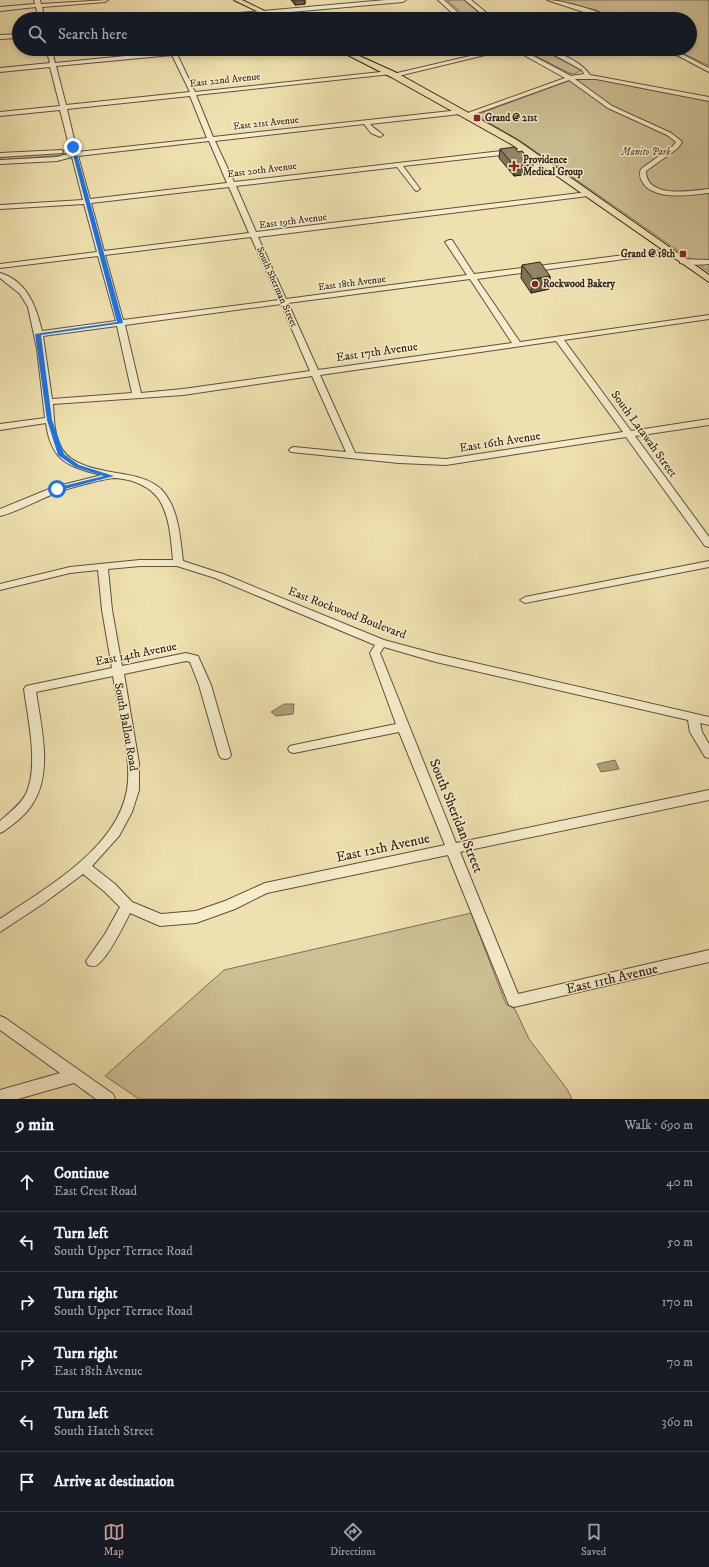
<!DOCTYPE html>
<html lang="en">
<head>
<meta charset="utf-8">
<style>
	:root { --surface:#171b24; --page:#242831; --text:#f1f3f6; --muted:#9ea1a6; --line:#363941; --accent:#c59692 }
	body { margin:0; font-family:"IM FELL DW Pica",serif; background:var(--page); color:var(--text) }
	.stop { position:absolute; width:12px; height:12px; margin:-9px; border:3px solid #1a73e8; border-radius:50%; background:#fff }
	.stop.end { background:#1a73e8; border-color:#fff; box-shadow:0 1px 4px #0008 }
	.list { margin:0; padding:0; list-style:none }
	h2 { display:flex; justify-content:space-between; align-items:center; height:52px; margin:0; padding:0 16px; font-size:17px }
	h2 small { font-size:13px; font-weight:400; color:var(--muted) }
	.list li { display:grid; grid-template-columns:26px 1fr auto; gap:12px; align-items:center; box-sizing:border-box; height:60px; padding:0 16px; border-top:1px solid var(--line) }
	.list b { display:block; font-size:15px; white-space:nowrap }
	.list p { margin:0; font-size:13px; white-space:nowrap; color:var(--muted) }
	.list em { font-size:13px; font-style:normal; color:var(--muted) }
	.icon { flex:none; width:22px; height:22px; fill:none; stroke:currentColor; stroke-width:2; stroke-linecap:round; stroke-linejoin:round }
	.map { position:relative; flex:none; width:709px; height:1099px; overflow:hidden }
	.search { position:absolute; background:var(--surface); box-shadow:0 2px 6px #0003; left:12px; right:12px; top:12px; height:44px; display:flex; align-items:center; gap:10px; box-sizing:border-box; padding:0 14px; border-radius:22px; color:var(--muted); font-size:15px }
	.sheet { height:412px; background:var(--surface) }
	nav { display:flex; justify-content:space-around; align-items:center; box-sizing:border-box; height:56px; border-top:1px solid var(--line); background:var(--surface); font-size:11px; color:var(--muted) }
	nav a { display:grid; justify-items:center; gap:2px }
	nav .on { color:var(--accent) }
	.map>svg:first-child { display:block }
</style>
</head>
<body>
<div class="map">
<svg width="709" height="1099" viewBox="0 0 709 1099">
	<rect width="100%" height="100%" fill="#efe1af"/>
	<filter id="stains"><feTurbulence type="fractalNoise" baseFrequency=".005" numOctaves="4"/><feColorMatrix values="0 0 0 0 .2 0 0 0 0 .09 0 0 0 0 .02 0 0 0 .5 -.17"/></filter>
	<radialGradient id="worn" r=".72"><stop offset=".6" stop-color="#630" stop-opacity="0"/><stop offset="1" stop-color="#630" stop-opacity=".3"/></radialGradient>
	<!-- green -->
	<path fill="#cec095" stroke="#7e7056" d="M447,0H464L486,19H469Z
		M554,0H709V66L674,49H690V19H614L596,10L565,4Z
		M522,49H541L582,70L574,74L569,73Z
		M591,77L709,100V272L522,142L476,115L576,78Z
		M63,152L66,155L0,160V156Z
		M471,913L506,1004L515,1009L529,1039L567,1089L572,1099H139L105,1076L224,970Z"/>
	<!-- water -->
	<path fill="#ada07b" stroke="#7a6d53" d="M284,704H294L293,714L276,716L271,712Z
		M615,760L619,769L601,772L597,764Z"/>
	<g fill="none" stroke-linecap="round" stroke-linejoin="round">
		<!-- minor casing -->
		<g stroke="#5e513c" stroke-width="2">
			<path id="minor" d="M34,0H40L41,4L108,0L105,2L42,7L45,19H39L36,7L0,11V7L35,4Z
				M386,0H406L403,2L212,19H191L194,17Z
				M438,0H444L465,19H459Z
				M465,0H471L494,19H488Z
				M547,0C561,0 601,11 612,19H605Z
				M19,34V38L0,39V35Z
				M46,49H52L55,63L195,49H215L212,51L177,54L195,92L390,71L393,74L500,49H510L394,77L391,74L196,95L213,137L460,110L463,112L460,114L370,124C374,129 379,131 383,135L380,137L371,133L364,124L215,141L234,182L527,148L530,150L527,152L403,166L420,189L417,191L415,190L397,167L236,186L256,232L588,192L591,194L588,196L258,237L286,299L467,275L445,242L449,240H452L474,274L672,249L673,251L669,253L477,279L520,342L709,315V319L564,340L631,431L709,419V425L635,436L709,537V547L705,546L626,437L446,465L399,463L291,452L289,450L291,448L294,447L346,452L312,376L183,395L53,404C54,419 54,436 62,449C73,468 108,471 128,475C140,477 152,481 161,489C179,508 180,537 183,561L223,574L384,640L436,654L709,717V725L700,723L702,732L709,744V758L705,757L690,732L688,720L436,662L384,647L380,653L456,843L709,790V800L460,852L518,994L709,950V962L514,1007L509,1005L448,855L267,893L235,909L196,923L160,926L130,913C124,925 108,958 97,965C94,967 91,966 88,965L86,961L105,934L120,907L105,892L83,874L44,903L0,932V919C47,887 124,845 128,781C130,751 118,707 113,676L36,692C41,726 53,772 33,803C26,815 15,823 4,831L0,833V821C9,813 20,805 26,794C39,766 28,719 24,689L26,686L112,668L102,610L98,570L70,573L0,590V584L70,567L140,560H173C171,540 170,518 160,501C151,486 132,479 115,478C107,478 68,488 59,492C39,499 20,511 0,516V509L54,487L102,475C68,467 51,461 46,423L0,430V424L45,418L37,349L28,307L20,294L0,278V273C27,281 36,306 42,331L116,321L98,256L0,268V264L97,252L84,204L0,209V205L83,200L72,157L57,161L0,164V160L57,157L71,153L60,110L0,116V112L60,106L50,67L0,72V68L50,63ZM172,55L190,92L66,105L56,66ZM190,96L207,138L77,152L67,109ZM209,141L227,183L90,199L78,156ZM229,187L249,233L104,251L91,203ZM251,237L279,300L123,320L105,255ZM470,279L512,343L318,370L288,303ZM281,304L310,371L183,389L141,393L125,325ZM117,326L132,393L52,399L43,336ZM556,341L623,432L446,459L355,453L320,375ZM140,566H177L215,578L375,645L370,653L396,724L294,745L290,746L288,749L290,752L294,753L399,732L445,845L265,883L225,901L196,911L161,914L132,902L115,884L92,866L119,836L132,812L139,790V763L124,674L186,661L190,662L199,685L219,755L221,758L225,759L229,758L231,755L211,685L198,656L186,653L122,666L112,610L108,569Z
				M513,49H520L571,76L584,74L582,70L543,49C556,49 584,64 590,75L709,97V101L596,79H575L612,106L671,133L681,141L682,142L678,148L646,171C646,199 691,191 709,189V193C691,195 655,201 643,183C640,178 639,174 641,169L673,146L676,142L667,135L608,108L569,80L469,116H465V114L565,78Z
				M665,49H672L709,68V72Z
				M61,150L63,151V153L0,157V153Z
				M680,259L709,260V264C699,265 690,265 680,263Z
				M709,561V567L525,603L520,600L525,597Z
				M0,1016L5,1018L113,1094L115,1099H96L74,1083L18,1099H0V1090L60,1073L0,1030Z"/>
		</g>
		<!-- major casing -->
		<g stroke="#2e2116" stroke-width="2">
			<path id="major" d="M234,0H242L281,19H273Z
				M336,49H344L397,73L517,140L709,275V282L511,144L391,77Z"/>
		</g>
		<!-- minor -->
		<use href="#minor" fill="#f5eccb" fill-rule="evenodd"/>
		<!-- major -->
		<use href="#major" fill="#efe1af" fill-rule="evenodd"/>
	</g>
	<!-- wall -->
	<path fill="#7e7258" stroke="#2e2116" d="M291,0H305V4L295,5Z
		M500,149L533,163L532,173H528V174L514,176L499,158Z
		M522,265L550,276L549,289L531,293L521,278Z"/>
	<!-- shaded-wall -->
	<path fill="#665d47" stroke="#2e2116" d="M294,0H305V4L295,5Z
		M533,163L532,173H528V174L514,176L515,167Z
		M550,276L549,289L531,293L533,279Z"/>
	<!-- building -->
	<path fill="#928566" stroke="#2e2116" d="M515,147L518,152L522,151L533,163L528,164L529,165L515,167L500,149Z
		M540,262L550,276L533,279L522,265Z"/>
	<!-- route -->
	<path fill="#1a73e8" d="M73,146L75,147L123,323L41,335L52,420L64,454L79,465L114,476L57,491H55V488L104,476L75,467L58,455L47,420L35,334L117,322L71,147Z"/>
	<!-- markers -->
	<g fill="#8f2418" stroke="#f5eccb" stroke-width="1.5">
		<rect x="473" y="114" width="8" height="8" rx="2"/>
		<path d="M512 160h4v4h4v4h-4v4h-4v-4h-4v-4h4z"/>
		<rect x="679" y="250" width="8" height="8" rx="2"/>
		<circle cx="535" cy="284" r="4"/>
	</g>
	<g text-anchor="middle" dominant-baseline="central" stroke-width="3" stroke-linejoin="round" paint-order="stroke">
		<!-- far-street labels -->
		<g font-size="10" fill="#2e2116" stroke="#f5eccb">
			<text transform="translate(225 80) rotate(-6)">East 22nd Avenue</text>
			<text transform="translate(266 123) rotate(-6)">East 21st Avenue</text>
			<text transform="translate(262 170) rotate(-7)">East 20th Avenue</text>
			<text transform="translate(293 221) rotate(-7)">East 19th Avenue</text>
			<text transform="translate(352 283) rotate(-7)">East 18th Avenue</text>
			<text transform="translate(277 287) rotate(66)">South Sherman Street</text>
		</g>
		<!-- far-poi labels -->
		<g font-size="10" font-weight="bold" fill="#2e2116" stroke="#f5eccb" text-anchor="start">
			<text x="485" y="118">Grand @ 21st</text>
			<text x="523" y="160">Providence<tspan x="523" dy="12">Medical Group</tspan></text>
			<text x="675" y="254" text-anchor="end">Grand @ 18th</text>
			<text x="543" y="284">Rockwood Bakery</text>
		</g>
		<!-- far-park labels -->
		<g font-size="10" font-style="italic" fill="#5e513c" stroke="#f5eccb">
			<text x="646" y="152">Manito Park</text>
		</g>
		<!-- street labels -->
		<g font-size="12" fill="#2e2116" stroke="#f5eccb">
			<text transform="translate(377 352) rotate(-8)">East 17th Avenue</text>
			<text transform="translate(644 434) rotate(54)">South Latawah Street</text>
			<text transform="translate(500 442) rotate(-9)">East 16th Avenue</text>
			<text transform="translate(347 613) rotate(21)">East Rockwood Boulevard</text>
			<text transform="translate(136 654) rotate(-11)">East 14th Avenue</text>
			<text transform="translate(126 727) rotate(80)">South Ballou Road</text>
		</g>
		<!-- near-street labels -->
		<g font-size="14" fill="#2e2116" stroke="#f5eccb">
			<text transform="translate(456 816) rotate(68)">South Sheridan Street</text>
			<text transform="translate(383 848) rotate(-12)">East 12th Avenue</text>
			<text transform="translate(612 979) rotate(-13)">East 11th Avenue</text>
		</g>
	</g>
	<rect width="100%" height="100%" filter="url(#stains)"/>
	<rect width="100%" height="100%" fill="url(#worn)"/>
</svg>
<div class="stop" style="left:57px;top:489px"></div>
<div class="stop end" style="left:73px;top:147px"></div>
<div class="search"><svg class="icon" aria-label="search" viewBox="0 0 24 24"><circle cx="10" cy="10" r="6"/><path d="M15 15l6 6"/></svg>Search here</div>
</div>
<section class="sheet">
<h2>9 min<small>Walk · 690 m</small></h2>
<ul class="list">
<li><svg class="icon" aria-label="ahead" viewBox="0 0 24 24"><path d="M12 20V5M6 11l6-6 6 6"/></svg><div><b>Continue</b><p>East Crest Road</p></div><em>40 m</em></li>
<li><svg class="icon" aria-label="left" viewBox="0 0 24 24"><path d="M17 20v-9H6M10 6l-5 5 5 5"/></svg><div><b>Turn left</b><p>South Upper Terrace Road</p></div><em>50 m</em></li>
<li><svg class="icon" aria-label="right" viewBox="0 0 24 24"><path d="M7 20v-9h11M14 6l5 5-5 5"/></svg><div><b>Turn right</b><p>South Upper Terrace Road</p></div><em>170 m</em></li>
<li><svg class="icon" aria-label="right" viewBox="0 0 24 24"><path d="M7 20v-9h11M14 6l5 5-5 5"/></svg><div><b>Turn right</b><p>East 18th Avenue</p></div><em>70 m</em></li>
<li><svg class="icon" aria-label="left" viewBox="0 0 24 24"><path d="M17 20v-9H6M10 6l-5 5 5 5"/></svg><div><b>Turn left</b><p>South Hatch Street</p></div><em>360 m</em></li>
<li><svg class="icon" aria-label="arrive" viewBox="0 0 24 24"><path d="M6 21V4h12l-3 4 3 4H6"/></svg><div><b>Arrive at destination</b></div></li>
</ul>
</section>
<nav>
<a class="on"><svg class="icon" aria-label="map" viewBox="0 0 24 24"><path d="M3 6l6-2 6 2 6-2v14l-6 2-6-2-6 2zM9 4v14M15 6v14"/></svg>Map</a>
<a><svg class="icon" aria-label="directions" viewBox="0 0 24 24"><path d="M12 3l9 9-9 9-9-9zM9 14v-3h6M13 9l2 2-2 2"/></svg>Directions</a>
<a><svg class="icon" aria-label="saved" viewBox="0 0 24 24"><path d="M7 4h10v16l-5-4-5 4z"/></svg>Saved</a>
</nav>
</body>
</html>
